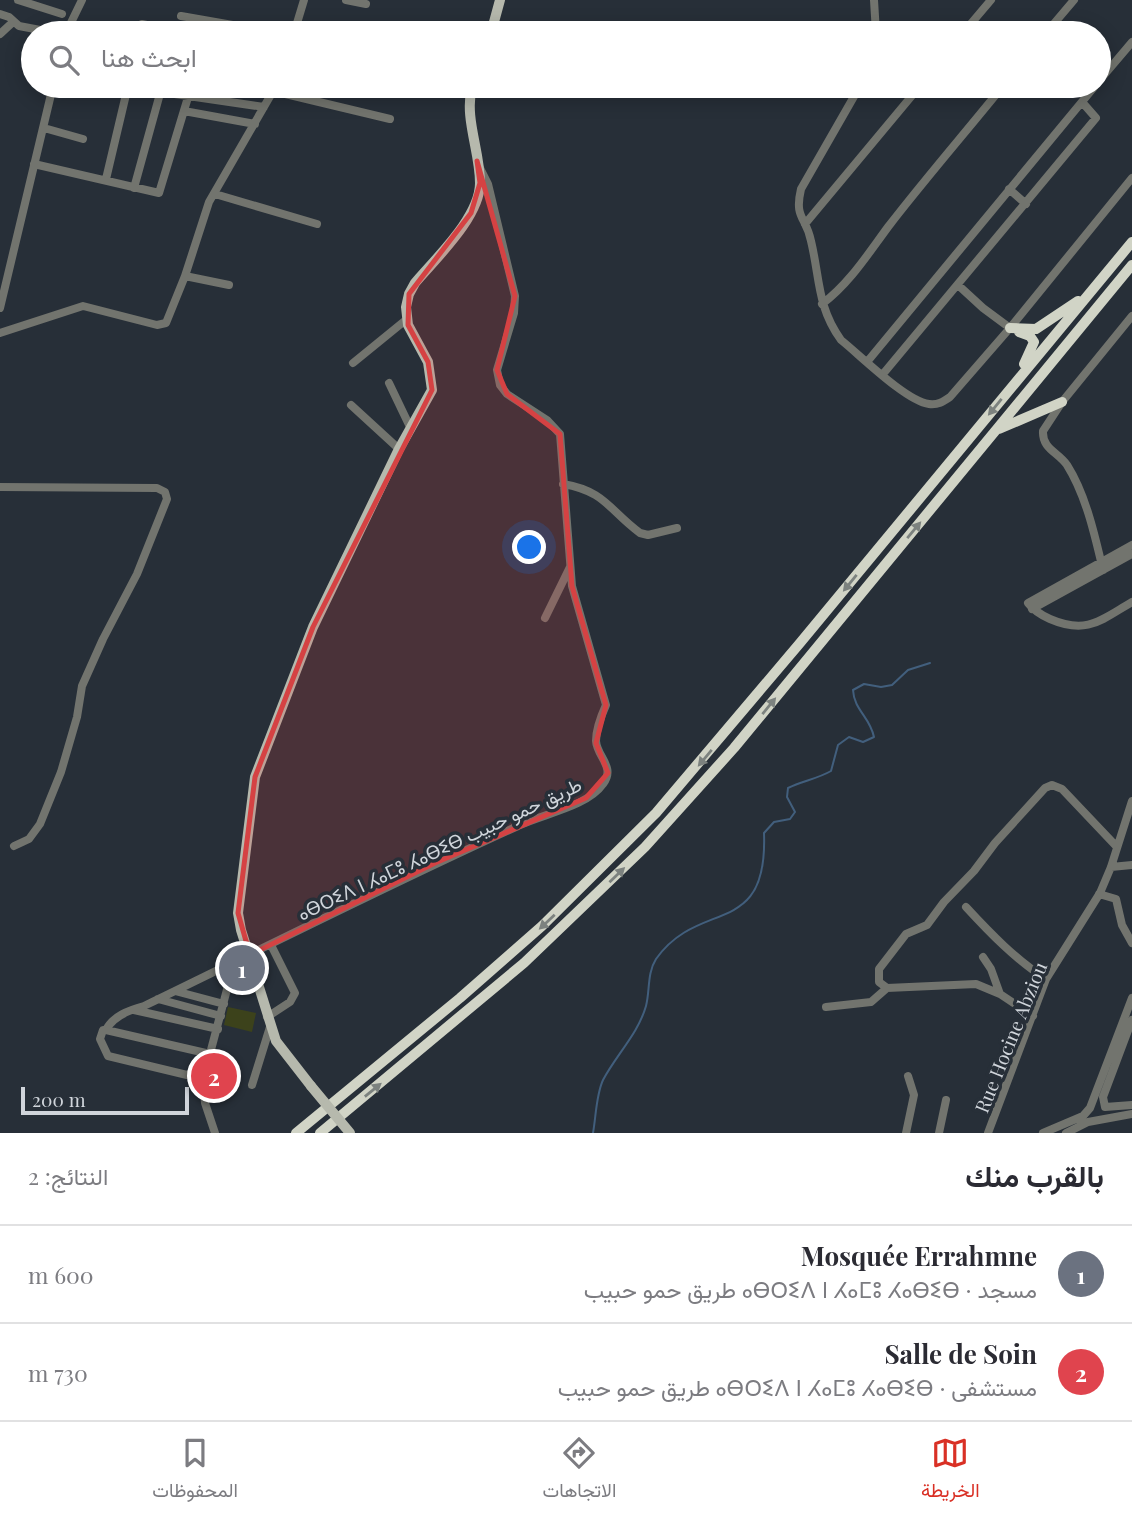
<!DOCTYPE html>
<html lang="ar">
<head>
<meta charset="utf-8">
<style>
	:root { --surface:#fff; --page:#f7f7f7; --text:#2b2b33; --muted:#7c7c81; --line:#e1e1e2; --accent:#d93025 }
	body { margin:0; font-family:"Playfair Display",Vazirmatn,"Noto Sans Tifinagh",serif; background:var(--page); color:var(--text); direction:rtl }
	.scale { position:absolute; left:21px; bottom:18px; width:168px; box-sizing:border-box; padding-left:7px; border:4px solid #d0d5db; border-top:0; font-size:19px; line-height:24px; white-space:nowrap; color:#d0d5db; -webkit-text-stroke:5px #272f38; paint-order:stroke }
	.you { position:absolute; left:530px; top:548px; width:24px; height:24px; margin:-18px; border:5px solid #fff; border-radius:50%; background:#1a73e8; box-shadow:0 0 0 10px #1a73e833 }
	.badge { display:grid; place-items:center; width:46px; height:46px; border-radius:50%; background:var(--accent); color:#fff; font-size:23px; font-weight:700 }
	.pin { position:absolute; translate:-50% -50%; border:4px solid #fff; box-shadow:0 2px 7px #0006 }
	.list { margin:0; padding:0; list-style:none }
	h2 { display:flex; justify-content:space-between; align-items:center; height:91px; margin:0; padding:0 28px; font-size:30px }
	h2 small { font-size:23px; font-weight:400; color:var(--muted) }
	.list li { display:grid; grid-template-columns:46px 1fr auto; gap:21px; align-items:center; box-sizing:border-box; height:98px; padding:0 28px; border-top:2px solid var(--line) }
	.list b { display:block; font-size:26px; white-space:nowrap }
	.list p { margin:0; font-size:23px; white-space:nowrap; color:var(--muted) }
	.list em { font-size:23px; font-style:normal; color:var(--muted) }
	.icon { flex:none; width:38px; height:38px; fill:none; stroke:currentColor; stroke-width:2; stroke-linecap:round; stroke-linejoin:round }
	.map { position:relative; flex:none; width:1132px; height:1133px; overflow:hidden; direction:ltr }
	.search { position:absolute; background:var(--surface); box-shadow:0 4px 18px #0003; left:21px; right:21px; top:21px; height:77px; display:flex; align-items:center; gap:18px; box-sizing:border-box; padding:0 24px; border-radius:38px; color:var(--muted); font-size:26px }
	.sheet { height:287px; background:var(--surface) }
	nav { display:flex; justify-content:space-around; align-items:center; box-sizing:border-box; height:98px; border-top:2px solid var(--line); background:var(--surface); font-size:19px; color:var(--muted) }
	nav a { display:grid; justify-items:center; gap:4px }
	nav .on { color:var(--accent) }
	.map>svg:first-child { display:block }
</style>
</head>
<body>
<div class="map">
<svg width="1132" height="1133" viewBox="0 0 1132 1133">
	<rect width="100%" height="100%" fill="#272f38"/>
	<!-- green -->
	<path fill="#3c421b" d="M65,86H103L99,98L64,88Z
		M228,1007L256,1013L252,1032L224,1025Z"/>
	<g fill="none" stroke-linecap="round" stroke-linejoin="round">
		<!-- stream -->
		<path stroke="#425f7d" stroke-width="2" d="M593,1133C596,1117 596,1095 603,1080C616,1055 638,1034 646,1006C650,991 647,973 656,959C700,897 768,940 764,833L774,822L790,819L795,812L787,797L788,788C802,781 817,779 831,771L838,745L849,737L863,742L874,737C870,717 854,710 853,690L864,684L881,687L892,685L908,670L930,663"/>
		<!-- minor -->
		<path stroke="#72746e" stroke-width="8" d="M18,0L62,14
			M346,0L366,4
			M874,0L876,33
			M0,14L9,17L19,26L56,33
			M181,16L279,33
			M297,25L327,32
			M66,33L82,0
			M140,33L142,24L175,31
			M294,33L304,0
			M963,33L991,0
			M1046,33L1074,0
			M0,34L13,22
			M1099,81L1132,42
			M120,86L264,107
			M860,86L801,189C794,219 806,216 811,241C820,278 817,307 841,340C861,356 906,401 929,404C938,405 943,402 950,397L1010,328L1132,178
			M273,91L390,119
			M184,111L255,124
			M44,128L83,139
			M34,164L159,193L189,94
			M106,179L128,86
			M134,188L161,90
			M1009,189L1026,204
			M215,194L317,224
			M805,224L920,86
			M185,276L229,285
			M958,285L983,308L1010,328
			M822,304C849,284 868,254 888,227C925,179 965,133 1003,86
			M0,308L53,86
			M0,333L83,306L157,325L166,323L185,276L209,202L276,86
			M867,362L1095,86
			M353,363L407,319
			M883,374L1096,118L1082,102
			M389,383L411,429
			M351,405L399,449
			M563,484C605,491 609,510 640,533L648,535L677,528
			M0,487L157,488L165,492L167,499L137,574L103,639L82,686L77,717L61,772L40,824L29,839L14,846
			M1132,545L1028,603C1034,611 1041,615 1050,619C1087,635 1101,620 1132,602
			M1103,570C1095,536 1086,495 1067,465C1058,452 1042,449 1043,431L1062,402L1132,316
			M1032,609L1132,554
			M545,618L570,567
			M1111,867L1132,865
			M1099,894L1116,899L1122,925L1132,943
			M966,907C990,933 1016,960 1046,979
			M983,957L991,969L1000,994
			M230,977L244,981
			M887,988L879,982V969L906,934L927,925L944,902L974,871L995,843L1045,788L1052,785L1062,789L1117,847
			M175,991L224,1004
			M158,999L221,1016
			M826,1007L871,1002L887,988L976,984L1000,994L1033,1016
			M134,1010L218,1029
			M267,1017L290,1002L295,993L271,945
			M1132,1020L1103,1097L1105,1107L1132,1105
			M106,1030L210,1054
			M204,1067L187,1075L108,1056L100,1039L103,1030H106C113,1016 129,1010 144,1006C268,946 392,883 518,826C542,814 587,807 603,784C616,767 597,757 596,741C596,728 601,716 606,705L572,586L560,434L547,420L507,394L500,385L497,370L514,313L515,296L488,184L480,168
			M252,1085L270,1027
			M215,1133L205,1103L203,1080L234,963
			M906,1133L914,1095L908,1076
			M939,1133L946,1100
			M988,1133L1046,979L1100,893L1111,867L1132,801
			M1043,1133L1083,1116L1090,1108L1132,998
			M1066,1133L1088,1122L1132,1114"/>
		<!-- major -->
		<path stroke="#b6b9ad" stroke-width="10" d="M491,33L500,0
			M311,1086L276,1041L241,930L238,913L255,777L313,627L399,449L432,390L428,362L408,325L406,307L409,294L415,283C436,258 480,217 480,183C480,150 464,119 472,86"/>
		<!-- highway -->
		<path stroke="#d1d4c6" stroke-width="10" d="M1010,328L1036,329L1078,301
			M1019,332L1030,336L1034,342L1024,364
			M999,429L1062,402
			M296,1133L460,998L542,926L656,813L800,643L1132,242
			M320,1133L524,963L645,847L734,748L1132,265"/>
		<!-- major-bridge -->
		<path stroke="#b6b9ad" stroke-width="10" d="M311,1086L350,1133"/>
	</g>
	<!-- one-way arrows -->
	<defs><path id="oneway-solid" d="M-6-.8H1V-3.2L6.5 0L1 3.2V.8H-6Z" transform="scale(1.75)"/></defs>
	<g fill="#7c827f">
		<use href="#oneway-solid" transform="translate(995 407) rotate(129)"/>
		<use href="#oneway-solid" transform="translate(914 530) rotate(-50)"/>
		<use href="#oneway-solid" transform="translate(850 583) rotate(129)"/>
		<use href="#oneway-solid" transform="translate(769 706) rotate(-51)"/>
		<use href="#oneway-solid" transform="translate(705 758) rotate(130)"/>
		<use href="#oneway-solid" transform="translate(617 875) rotate(-44)"/>
		<use href="#oneway-solid" transform="translate(547 922) rotate(137)"/>
		<use href="#oneway-solid" transform="translate(373 1090) rotate(-39)"/>
	</g>
	<!-- marked area -->
	<path fill="#d54243" fill-opacity="0.2" stroke="#d54243" stroke-width="5" stroke-linejoin="round" d="M477,161L515,296L497,370L507,394L560,434L572,586L606,705L596,743L608,773L586,798L435,863L250,955L238,913L255,777L313,627L432,390L428,362L408,325L409,294L471,213L480,183Z"/>
	<g text-anchor="middle" dominant-baseline="central" stroke-width="7" stroke-linejoin="round" paint-order="stroke">
		<!-- street labels -->
		<g font-size="19" fill="#d0d5db" stroke="#272f38">
			<text transform="translate(439 848) rotate(-25)">ⴰⴱⵔⵉⴷ ⵏ ⵃⴰⵎⵓ ⵃⴰⴱⵉⴱ طريق حمو حبيب</text>
			<text transform="translate(1010 1037) rotate(-68)">Rue Hocine Abziou</text>
		</g>
	</g>
</svg>
<div class="scale">200 m</div>
<div class="you"></div>
<div class="pin badge" style="left:242px;top:968px;background:#6b7280">1</div>
<div class="pin badge" style="left:214px;top:1076px;background:#e0444e">2</div>
<div class="search"><svg class="icon" aria-label="search" viewBox="0 0 24 24"><circle cx="10" cy="10" r="6"/><path d="M15 15l6 6"/></svg>ابحث هنا</div>
</div>
<section class="sheet">
<h2>بالقرب منك<small>النتائج: 2</small></h2>
<ul class="list">
<li><span class="badge" style="background:#6b7280">1</span><div><b>Mosquée Errahmne</b><p>مسجد · ⴰⴱⵔⵉⴷ ⵏ ⵃⴰⵎⵓ ⵃⴰⴱⵉⴱ طريق حمو حبيب</p></div><em>600 m</em></li>
<li><span class="badge" style="background:#e0444e">2</span><div><b>Salle de Soin</b><p>مستشفى · ⴰⴱⵔⵉⴷ ⵏ ⵃⴰⵎⵓ ⵃⴰⴱⵉⴱ طريق حمو حبيب</p></div><em>730 m</em></li>
</ul>
</section>
<nav>
<a class="on"><svg class="icon" aria-label="map" viewBox="0 0 24 24"><path d="M3 6l6-2 6 2 6-2v14l-6 2-6-2-6 2zM9 4v14M15 6v14"/></svg>الخريطة</a>
<a><svg class="icon" aria-label="directions" viewBox="0 0 24 24"><path d="M12 3l9 9-9 9-9-9zM9 14v-3h6M13 9l2 2-2 2"/></svg>الاتجاهات</a>
<a><svg class="icon" aria-label="saved" viewBox="0 0 24 24"><path d="M7 4h10v16l-5-4-5 4z"/></svg>المحفوظات</a>
</nav>
</body>
</html>
